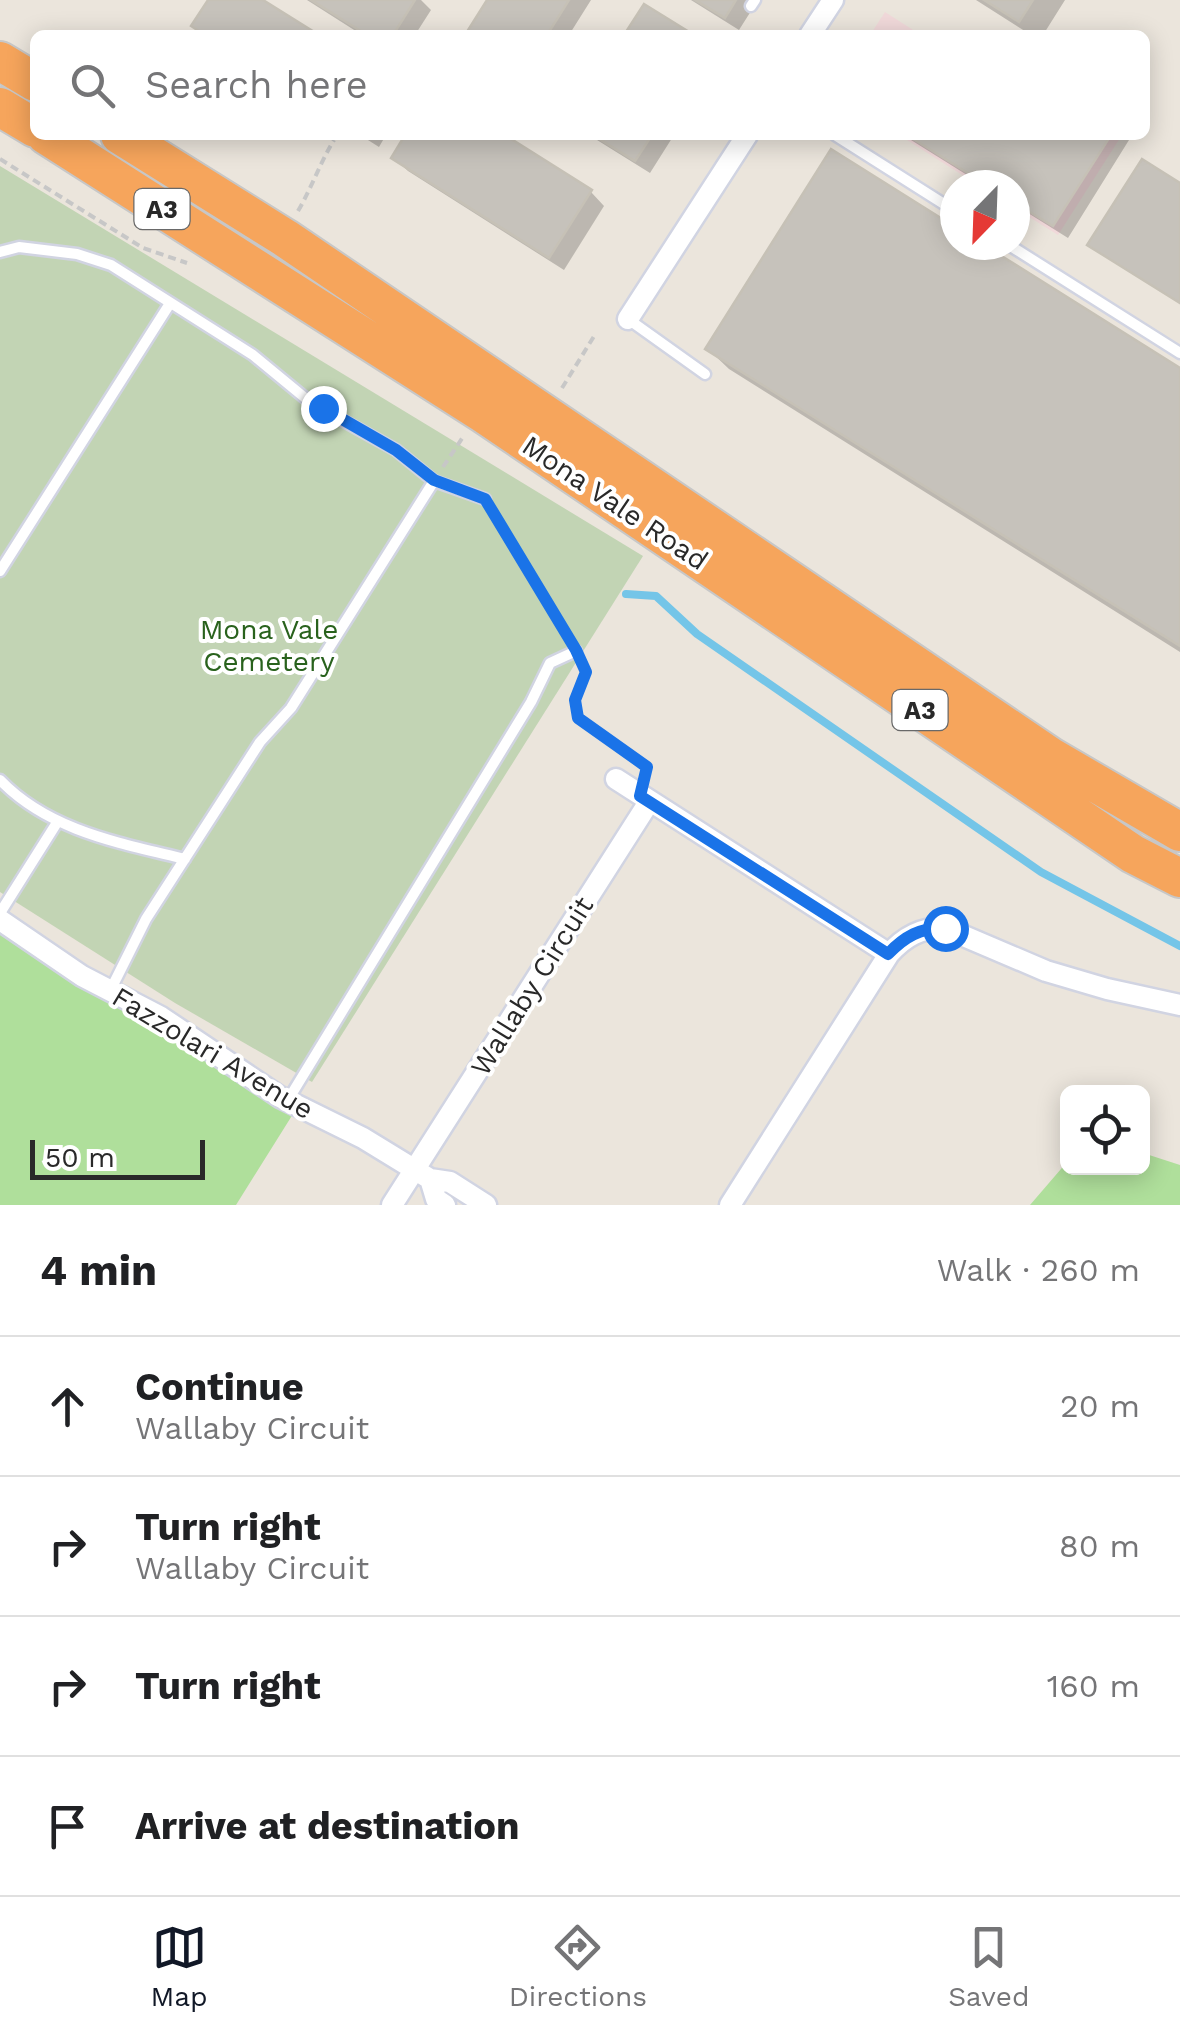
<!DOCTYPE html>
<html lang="en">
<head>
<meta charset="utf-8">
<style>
	:root { --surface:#fff; --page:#f2f2f2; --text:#202124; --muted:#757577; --line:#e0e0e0; --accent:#111827 }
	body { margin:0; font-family:"Work Sans",sans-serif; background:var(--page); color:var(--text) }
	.controls { position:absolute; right:30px; bottom:30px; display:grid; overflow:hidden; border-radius:15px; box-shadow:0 5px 25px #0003 }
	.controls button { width:90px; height:90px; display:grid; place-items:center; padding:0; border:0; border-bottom:2px solid var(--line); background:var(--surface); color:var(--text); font:50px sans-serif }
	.compass { position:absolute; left:940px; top:170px; width:90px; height:90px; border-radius:50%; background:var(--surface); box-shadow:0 5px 25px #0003; rotate:203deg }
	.scale { position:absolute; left:30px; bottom:25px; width:175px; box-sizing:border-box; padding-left:10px; border:5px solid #292929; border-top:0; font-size:28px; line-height:35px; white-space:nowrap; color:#292929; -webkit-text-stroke:8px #fff; paint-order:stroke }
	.stop { position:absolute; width:30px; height:30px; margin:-22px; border:8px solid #1a73e8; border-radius:50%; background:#fff }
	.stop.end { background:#1a73e8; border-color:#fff; box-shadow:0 2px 10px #0008 }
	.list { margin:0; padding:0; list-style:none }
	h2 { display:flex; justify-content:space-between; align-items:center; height:130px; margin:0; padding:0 40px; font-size:42px }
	h2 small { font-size:32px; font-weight:400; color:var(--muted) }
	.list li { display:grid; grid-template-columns:65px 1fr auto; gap:30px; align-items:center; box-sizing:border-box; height:140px; padding:0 40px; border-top:2px solid var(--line) }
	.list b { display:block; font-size:38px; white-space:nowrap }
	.list p { margin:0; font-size:32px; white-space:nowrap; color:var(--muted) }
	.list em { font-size:32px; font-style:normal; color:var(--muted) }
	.icon { flex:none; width:55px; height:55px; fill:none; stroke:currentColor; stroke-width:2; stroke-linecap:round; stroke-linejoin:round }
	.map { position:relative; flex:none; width:1180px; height:1205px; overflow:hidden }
	.search { position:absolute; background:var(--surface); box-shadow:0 5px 25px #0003; left:30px; right:30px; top:30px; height:110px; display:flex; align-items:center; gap:25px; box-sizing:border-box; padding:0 35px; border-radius:15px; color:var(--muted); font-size:38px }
	.sheet { height:690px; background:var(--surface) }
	nav { display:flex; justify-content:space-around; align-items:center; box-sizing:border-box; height:140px; border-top:2px solid var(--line); background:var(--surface); font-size:28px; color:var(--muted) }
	nav a { display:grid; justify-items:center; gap:5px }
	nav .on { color:var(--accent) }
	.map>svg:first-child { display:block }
</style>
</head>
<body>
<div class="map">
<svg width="1180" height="1205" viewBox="0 0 1180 1205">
	<rect width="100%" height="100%" fill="#ebe5dc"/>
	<!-- medical -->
	<path fill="#f1d9da" d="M885,12L921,35H870Z
		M899,135H1122L1058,235L1015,208V185H978Z"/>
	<!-- green -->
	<path fill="#afdf9b" d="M0,927L293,1114L236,1205H0Z
		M1143,1153L1180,1165V1205H1030L1067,1162L1068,1168H1142Z"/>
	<!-- cemetery -->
	<path fill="#c2d4b4" d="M0,166L643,556L312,1082L175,1003L0,892Z"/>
	<!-- shadow -->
	<path fill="#0003" d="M307,0H421L431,10L415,35H362Z
		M490,0H591L569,35H468Z
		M691,0H758L739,30Z
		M976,0H1065L1043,35H1031Z
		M360,135H386L379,147Z
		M408,135H500L591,192L604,206L564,270L408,171L394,158Z
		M589,135H674L650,173Z
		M903,135H1124L1129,140L1068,238L1015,205V185H983Z
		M955,230V245H979L1180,371V652L729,369L708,349Z"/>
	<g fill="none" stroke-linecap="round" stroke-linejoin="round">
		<!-- stream -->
		<path stroke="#74c5e8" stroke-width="8" d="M626,594L656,596L697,634L1041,872L1180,946"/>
	</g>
	<!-- building -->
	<path fill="#c6c2bb" stroke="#c6c1b6" stroke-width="2.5" d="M208,0H263L319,35H205L191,26Z
		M311,0H415L393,35H367Z
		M487,0H569L547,35H465Z
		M695,0H736L725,18Z
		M984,0H1033L1019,22Z
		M644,4L694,35H624Z
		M405,135H505L592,190L549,258L391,158Z
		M593,135H652L635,161Z
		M907,135H1111L1053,226L1015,203V185H987Z
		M831,149L955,227V245H984L1180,368V646L705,349Z
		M1142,159L1180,183V303L1087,245Z"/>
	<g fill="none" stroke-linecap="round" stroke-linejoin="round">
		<!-- lane casing -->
		<g stroke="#d1d4e2" stroke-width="15">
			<path id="lane" d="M751,6L755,0
				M835,135L955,211
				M1009,245L1180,353
				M0,252L19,247L77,254L111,265L253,355L310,402L396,450L434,481L485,499
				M628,319L705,374
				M0,571L169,305
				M0,780C49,831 120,843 185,859
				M0,913L58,821
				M110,991L146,919L260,742L291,708L434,481
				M288,1100L531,702L550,663L576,651"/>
		</g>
		<!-- street casing -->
		<g stroke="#d1d4e2" stroke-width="25">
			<path id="street" d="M810,35L833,0
				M628,319L747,135
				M616,779L889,954
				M0,920L82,976L161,1017L280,1097L363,1138L430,1179L450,1182L486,1205
				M430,1179L436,1199L445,1205
				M392,1205L649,802
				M730,1205L889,954C904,937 921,927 945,928L1046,971L1107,989L1180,1005"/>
		</g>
		<!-- highway casing -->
		<g stroke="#c7c7c7" stroke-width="42">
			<path id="highway" d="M0,61L35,82
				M0,107L35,128
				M46,135L484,414L1133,854L1180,878
				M120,135L285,238L1051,757L1180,832"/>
		</g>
		<!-- path -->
		<path stroke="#c7c7c7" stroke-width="4" stroke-dasharray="8 5" stroke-linecap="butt" d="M0,159L143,248L187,263
			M298,211C312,187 320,163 334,140
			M562,388L596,333
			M443,467L463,437
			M492,512L568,636
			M583,667L586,673L575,700L578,718L647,767L645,775"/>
		<!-- lane -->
		<use href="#lane" stroke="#fff" stroke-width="10"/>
		<!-- street -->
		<use href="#street" stroke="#fff" stroke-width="20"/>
		<!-- highway -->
		<use href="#highway" stroke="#f6a55c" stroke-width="38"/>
	</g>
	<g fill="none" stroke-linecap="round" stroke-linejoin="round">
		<!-- route -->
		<path stroke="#1a73e8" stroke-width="12" d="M323,408L396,450L434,480L485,499L576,650L586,672L575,700L578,718L647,767L640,796L888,954C904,937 921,927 945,928"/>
	</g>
	<g text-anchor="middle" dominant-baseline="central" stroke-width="8" stroke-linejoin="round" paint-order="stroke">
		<!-- shield labels -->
		<g fill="#fff" stroke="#696969" stroke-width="2.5">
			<rect x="134.5" y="189" width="55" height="40" rx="8"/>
			<rect x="892.5" y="690" width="55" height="40" rx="8"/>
		</g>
		<g font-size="25" font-weight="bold" fill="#292929">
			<text x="162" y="209">A3</text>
			<text x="920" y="710">A3</text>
		</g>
		<!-- street labels -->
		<g font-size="28" fill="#292929" stroke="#fff">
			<text transform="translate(615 503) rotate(34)">Mona Vale Road</text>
			<text transform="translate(532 986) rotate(-58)">Wallaby Circuit</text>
			<text transform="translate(213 1053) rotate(31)">Fazzolari Avenue</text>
		</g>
		<!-- park labels -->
		<g font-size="28" fill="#29621d" stroke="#fff">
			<text x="269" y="629">Mona Vale<tspan x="269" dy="32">Cemetery</tspan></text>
		</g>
	</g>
</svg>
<div class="controls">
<button><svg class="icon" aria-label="locate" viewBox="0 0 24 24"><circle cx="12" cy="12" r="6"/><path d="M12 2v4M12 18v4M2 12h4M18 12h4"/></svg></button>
</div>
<svg class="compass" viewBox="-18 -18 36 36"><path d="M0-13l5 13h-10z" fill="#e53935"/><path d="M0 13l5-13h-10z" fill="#757577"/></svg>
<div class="scale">50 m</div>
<div class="stop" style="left:945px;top:928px"></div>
<div class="stop end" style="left:323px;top:408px"></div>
<div class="search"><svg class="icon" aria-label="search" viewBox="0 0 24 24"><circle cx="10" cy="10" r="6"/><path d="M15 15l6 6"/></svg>Search here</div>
</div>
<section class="sheet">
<h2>4 min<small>Walk · 260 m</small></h2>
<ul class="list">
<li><svg class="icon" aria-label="ahead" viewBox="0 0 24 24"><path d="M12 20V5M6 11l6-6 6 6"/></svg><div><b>Continue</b><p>Wallaby Circuit</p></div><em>20 m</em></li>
<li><svg class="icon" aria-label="right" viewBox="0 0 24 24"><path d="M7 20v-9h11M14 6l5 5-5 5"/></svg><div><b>Turn right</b><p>Wallaby Circuit</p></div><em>80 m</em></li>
<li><svg class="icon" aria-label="right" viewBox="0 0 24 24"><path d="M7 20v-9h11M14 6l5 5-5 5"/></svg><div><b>Turn right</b></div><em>160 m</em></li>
<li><svg class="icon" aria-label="arrive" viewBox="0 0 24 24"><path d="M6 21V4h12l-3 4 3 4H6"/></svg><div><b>Arrive at destination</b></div></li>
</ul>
</section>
<nav>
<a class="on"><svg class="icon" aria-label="map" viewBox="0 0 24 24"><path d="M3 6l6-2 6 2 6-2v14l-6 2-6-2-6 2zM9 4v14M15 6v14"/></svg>Map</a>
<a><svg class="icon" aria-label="directions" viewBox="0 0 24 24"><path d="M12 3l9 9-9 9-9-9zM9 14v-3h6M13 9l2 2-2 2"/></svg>Directions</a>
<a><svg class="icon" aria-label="saved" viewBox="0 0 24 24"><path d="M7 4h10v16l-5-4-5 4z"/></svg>Saved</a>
</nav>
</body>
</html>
